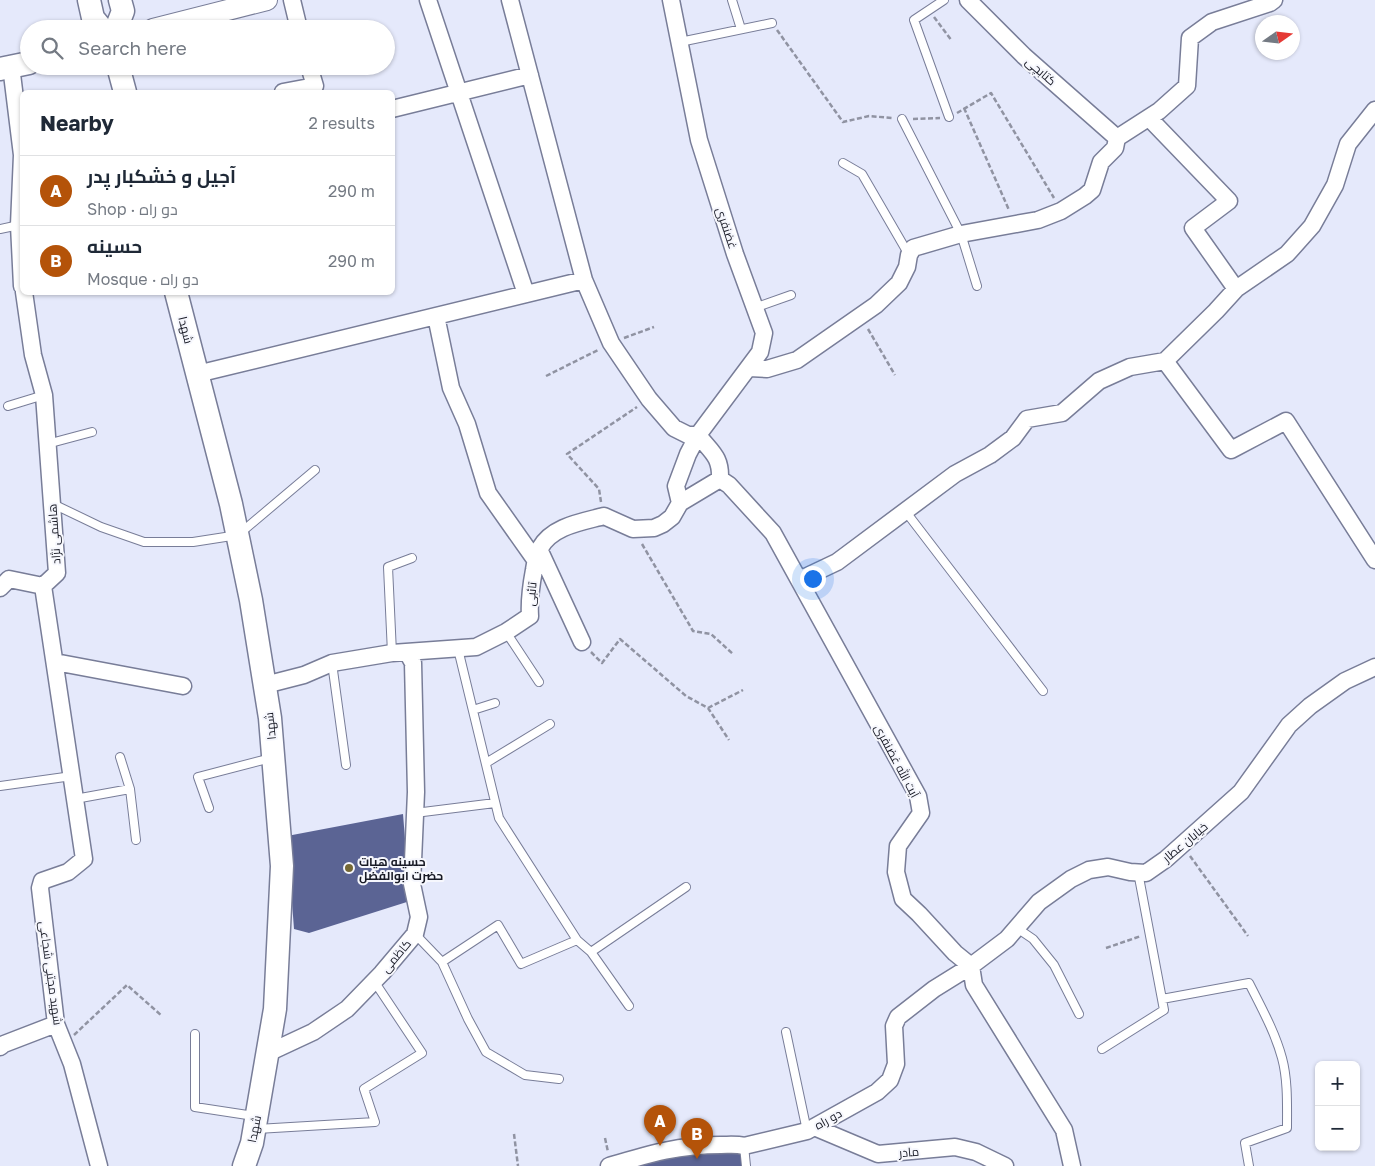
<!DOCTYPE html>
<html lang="en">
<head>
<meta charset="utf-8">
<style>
	:root { --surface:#fff; --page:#f2f2f3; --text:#1f2937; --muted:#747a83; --line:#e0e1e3; --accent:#b45309 }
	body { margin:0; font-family:"Golos Text",Cairo,sans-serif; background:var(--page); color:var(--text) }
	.controls { position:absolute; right:15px; bottom:15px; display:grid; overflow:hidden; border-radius:8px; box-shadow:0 1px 4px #0004 }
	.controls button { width:45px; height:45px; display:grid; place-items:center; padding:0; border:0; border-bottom:1px solid var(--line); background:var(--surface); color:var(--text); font:25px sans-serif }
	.compass { position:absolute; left:1255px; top:15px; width:45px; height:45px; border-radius:50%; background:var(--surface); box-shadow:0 1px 4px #0004; rotate:76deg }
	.you { position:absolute; left:812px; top:578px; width:18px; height:18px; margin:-12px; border:4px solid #fff; border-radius:50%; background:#1a73e8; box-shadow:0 0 0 8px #1a73e833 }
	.badge { display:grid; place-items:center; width:32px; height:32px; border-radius:50%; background:var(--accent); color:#fff; font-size:16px; font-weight:700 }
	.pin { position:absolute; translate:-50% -41px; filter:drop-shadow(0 1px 2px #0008) }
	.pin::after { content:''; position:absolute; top:26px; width:18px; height:15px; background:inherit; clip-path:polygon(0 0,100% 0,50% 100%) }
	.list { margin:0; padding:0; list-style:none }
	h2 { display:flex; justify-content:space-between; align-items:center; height:65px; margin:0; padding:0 20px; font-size:21px }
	h2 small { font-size:16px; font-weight:400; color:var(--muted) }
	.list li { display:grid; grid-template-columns:32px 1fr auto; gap:15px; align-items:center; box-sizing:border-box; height:70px; padding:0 20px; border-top:1px solid var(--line) }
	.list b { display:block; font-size:19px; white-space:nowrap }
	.list p { margin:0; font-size:16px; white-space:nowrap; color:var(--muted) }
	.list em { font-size:16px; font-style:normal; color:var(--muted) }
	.icon { flex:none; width:28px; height:28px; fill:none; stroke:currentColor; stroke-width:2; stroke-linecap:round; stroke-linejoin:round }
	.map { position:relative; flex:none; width:1375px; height:1166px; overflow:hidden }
	.search { position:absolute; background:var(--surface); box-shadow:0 1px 4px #0004; left:20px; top:20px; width:375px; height:55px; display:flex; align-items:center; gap:12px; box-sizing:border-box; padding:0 18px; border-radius:28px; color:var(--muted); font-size:19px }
	.panel { position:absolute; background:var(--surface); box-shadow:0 1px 4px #0004; left:20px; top:90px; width:375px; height:205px; border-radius:8px }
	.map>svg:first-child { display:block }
</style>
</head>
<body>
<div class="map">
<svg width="1375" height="1166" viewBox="0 0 1375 1166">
	<rect width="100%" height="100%" fill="#e5e9fb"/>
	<!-- building -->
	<path fill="#5b6494" d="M403,814L410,901L309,933L294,929L287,836Z
		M740,1149L742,1166H632L670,1154Z"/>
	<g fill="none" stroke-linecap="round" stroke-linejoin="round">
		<!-- service casing -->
		<g stroke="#787d98" stroke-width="10">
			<path id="service" d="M732,0L741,29
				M944,0L914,20L949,117
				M680,42L772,23
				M902,119L961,234L977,286
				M843,163L862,174L909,255
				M0,229L19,225
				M754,308L791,295
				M8,406L44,395
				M47,444L92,432
				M51,503L101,527L144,542H193L238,535L315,470
				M906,512L1043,691
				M506,632L539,682
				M392,653L388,567L412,558
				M332,663L346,765
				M473,710L495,703
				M120,757L130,789
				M486,763L550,724
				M0,786L72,776
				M75,799L130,789L136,840
				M209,808L198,777L271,758
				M415,813L495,803
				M1017,928L1033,939L1054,965L1079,1014
				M415,934L442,962L468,1019L486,1052L525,1075L559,1079
				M577,940L591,952L686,887
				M591,952L629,1006
				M442,962L498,925L521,964L577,940L499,818L458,649
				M1162,999L1249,983C1261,1007 1275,1032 1282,1058C1288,1080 1287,1106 1287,1128L1245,1143L1249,1166
				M786,1032L807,1131
				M195,1034V1107L254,1116
				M1102,1049L1164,1010L1138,872
				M257,1129L375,1122L364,1089L422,1053L374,981
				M744,1146L746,1166"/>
		</g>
		<!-- minor casing -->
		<g stroke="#787d98" stroke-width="19">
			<path id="minor" d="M292,0L299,29
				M428,0L526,294
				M510,0L584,280L611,343L649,399L674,428L688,435H698C711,452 721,456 720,479
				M671,0L699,140L735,254L764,333L760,352L698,435L688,454L676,486L680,503
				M968,0L1024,56L1117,138
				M11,66L22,155L19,225L22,286
				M283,92L315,86L309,66
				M392,109L530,75
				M1149,118L1229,201L1193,228L1236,289
				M24,292L33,355L44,395L57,573L43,586L84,859L68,872L42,881L40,888L56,1024L72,1064L99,1166
				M436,316L451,388L467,424L488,493L536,561
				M1165,361L1231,450L1286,421L1375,560
				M749,368L767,369L797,360L876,305L899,283L907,267L909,255L913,248L961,234L1038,220L1061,211L1085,196L1092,190L1101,162L1115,148L1117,138L1159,111L1187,86L1190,38L1212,22L1270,3L1274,0
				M197,374L584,280
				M539,549L582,642
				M799,580L837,562L955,474L990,455L1013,438L1027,419L1062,413L1099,381L1130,367L1165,361L1216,311L1236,289L1287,254L1312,226L1335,185L1348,144L1375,110
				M0,588L9,579L43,586
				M55,662L183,686
				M265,685L304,675L332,663L392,653L476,647L506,632L530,616C529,601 531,586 534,570C535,563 536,555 540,548C552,526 582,522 604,516L633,529L654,528L663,524L672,517L680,503L720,479L729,485L773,533L918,796L921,813L898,846L896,872L903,899L919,914L955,953L971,966L974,985L1064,1130L1072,1166
				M0,1047L4,1044L56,1024
				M268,1053L313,1032L347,1009L382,973L415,934L419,917L412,884L416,792L413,663L407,652
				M814,1127L878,1154L955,1147L976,1152L1005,1166
				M609,1166C649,1154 678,1145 721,1145C729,1145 736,1144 744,1146L807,1131L877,1092L890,1080L896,1064L894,1026L898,1017L934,989L971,966L1007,939L1039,902L1071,879L1089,870L1108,867L1130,872L1146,873L1166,859L1241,792L1289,725L1310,706L1345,681L1375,667"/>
		</g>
		<!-- tertiary casing -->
		<g stroke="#787d98" stroke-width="22">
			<path id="tertiary" d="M153,29L267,0"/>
		</g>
		<!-- secondary casing -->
		<g stroke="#787d98" stroke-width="25">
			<path id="secondary" d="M89,0L93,18L102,29
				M116,29L123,11L120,0
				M118,66L125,92
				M0,69L29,63
				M176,292L231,504L251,600L270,718L282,866L275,1009L252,1143L244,1166"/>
		</g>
		<!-- path -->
		<path stroke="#9093a2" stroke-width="2.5" stroke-dasharray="5 2.5" stroke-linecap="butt" d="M934,17L952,41
			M777,30L843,122L869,116L892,118
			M964,108L1009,210
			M957,113L991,93L1054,198
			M913,119L940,118
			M868,329L895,375
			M624,338L654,327
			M546,376L598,350
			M601,502L599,489L567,454L637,407
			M642,544L693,631L711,634L733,654
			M591,652L602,663L620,639L686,696L708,708L729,740
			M708,708L743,690
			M1190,856L1248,936
			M1106,948L1141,936
			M74,1035L127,985L162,1016
			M514,1134L518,1166
			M605,1138L608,1152"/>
		<!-- service -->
		<use href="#service" stroke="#fff" stroke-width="8"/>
		<!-- minor -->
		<use href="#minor" stroke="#fff" stroke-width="16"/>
		<!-- tertiary -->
		<use href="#tertiary" stroke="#fff" stroke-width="20"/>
		<!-- secondary -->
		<use href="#secondary" stroke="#fff" stroke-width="22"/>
	</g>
	<!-- markers -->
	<circle fill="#756835" stroke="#f6f7fd" stroke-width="2" cx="349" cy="868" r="5"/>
	<g text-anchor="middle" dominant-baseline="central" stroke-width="4" stroke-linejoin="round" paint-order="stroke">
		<!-- street labels -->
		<g font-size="12" fill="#181a25" stroke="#f6f7fd">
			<text transform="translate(1041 71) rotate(41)">کتابچی</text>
			<text transform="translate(727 228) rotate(72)">غضنفری</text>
			<text transform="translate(186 330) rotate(76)">شهدا</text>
			<text transform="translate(54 534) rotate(-94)">هاشمی نژاد</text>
			<text transform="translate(531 594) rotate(-85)">تائبی</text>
			<text transform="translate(270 726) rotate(-96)">شهدا</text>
			<text transform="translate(897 761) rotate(62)">آیت الله غضنفری</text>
			<text transform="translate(1185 842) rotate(-40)">خیابان عطار</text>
			<text transform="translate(396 956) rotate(-50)">کاظمی</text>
			<text transform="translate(51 973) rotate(82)">شهید مجتبی شجاعی</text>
			<text transform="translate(828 1119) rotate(-29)">دو راه</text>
			<text transform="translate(254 1129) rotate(-79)">شهدا</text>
			<text transform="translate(909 1152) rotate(-5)">مادر</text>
		</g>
		<!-- poi labels -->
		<g font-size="12" font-weight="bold" fill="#181a25" stroke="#f6f7fd" text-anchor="start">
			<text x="359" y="861">حسینه هیات<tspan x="359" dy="14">حضرت ابوالفضل</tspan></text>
		</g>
	</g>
</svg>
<div class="controls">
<button>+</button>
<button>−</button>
</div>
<svg class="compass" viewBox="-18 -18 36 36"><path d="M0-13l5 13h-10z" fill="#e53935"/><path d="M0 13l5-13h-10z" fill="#747a83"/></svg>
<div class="you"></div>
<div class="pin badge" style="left:660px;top:1146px">A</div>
<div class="pin badge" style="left:697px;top:1159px">B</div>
<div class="search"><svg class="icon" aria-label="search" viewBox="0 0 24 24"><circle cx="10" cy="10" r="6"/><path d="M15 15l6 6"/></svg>Search here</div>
<section class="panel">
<h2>Nearby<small>2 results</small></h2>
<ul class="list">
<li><span class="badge">A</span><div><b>آجیل و خشکبار پدر</b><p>Shop · دو راه</p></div><em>290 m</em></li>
<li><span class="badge">B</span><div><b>حسینه</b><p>Mosque · دو راه</p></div><em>290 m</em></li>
</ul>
</section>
</div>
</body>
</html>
